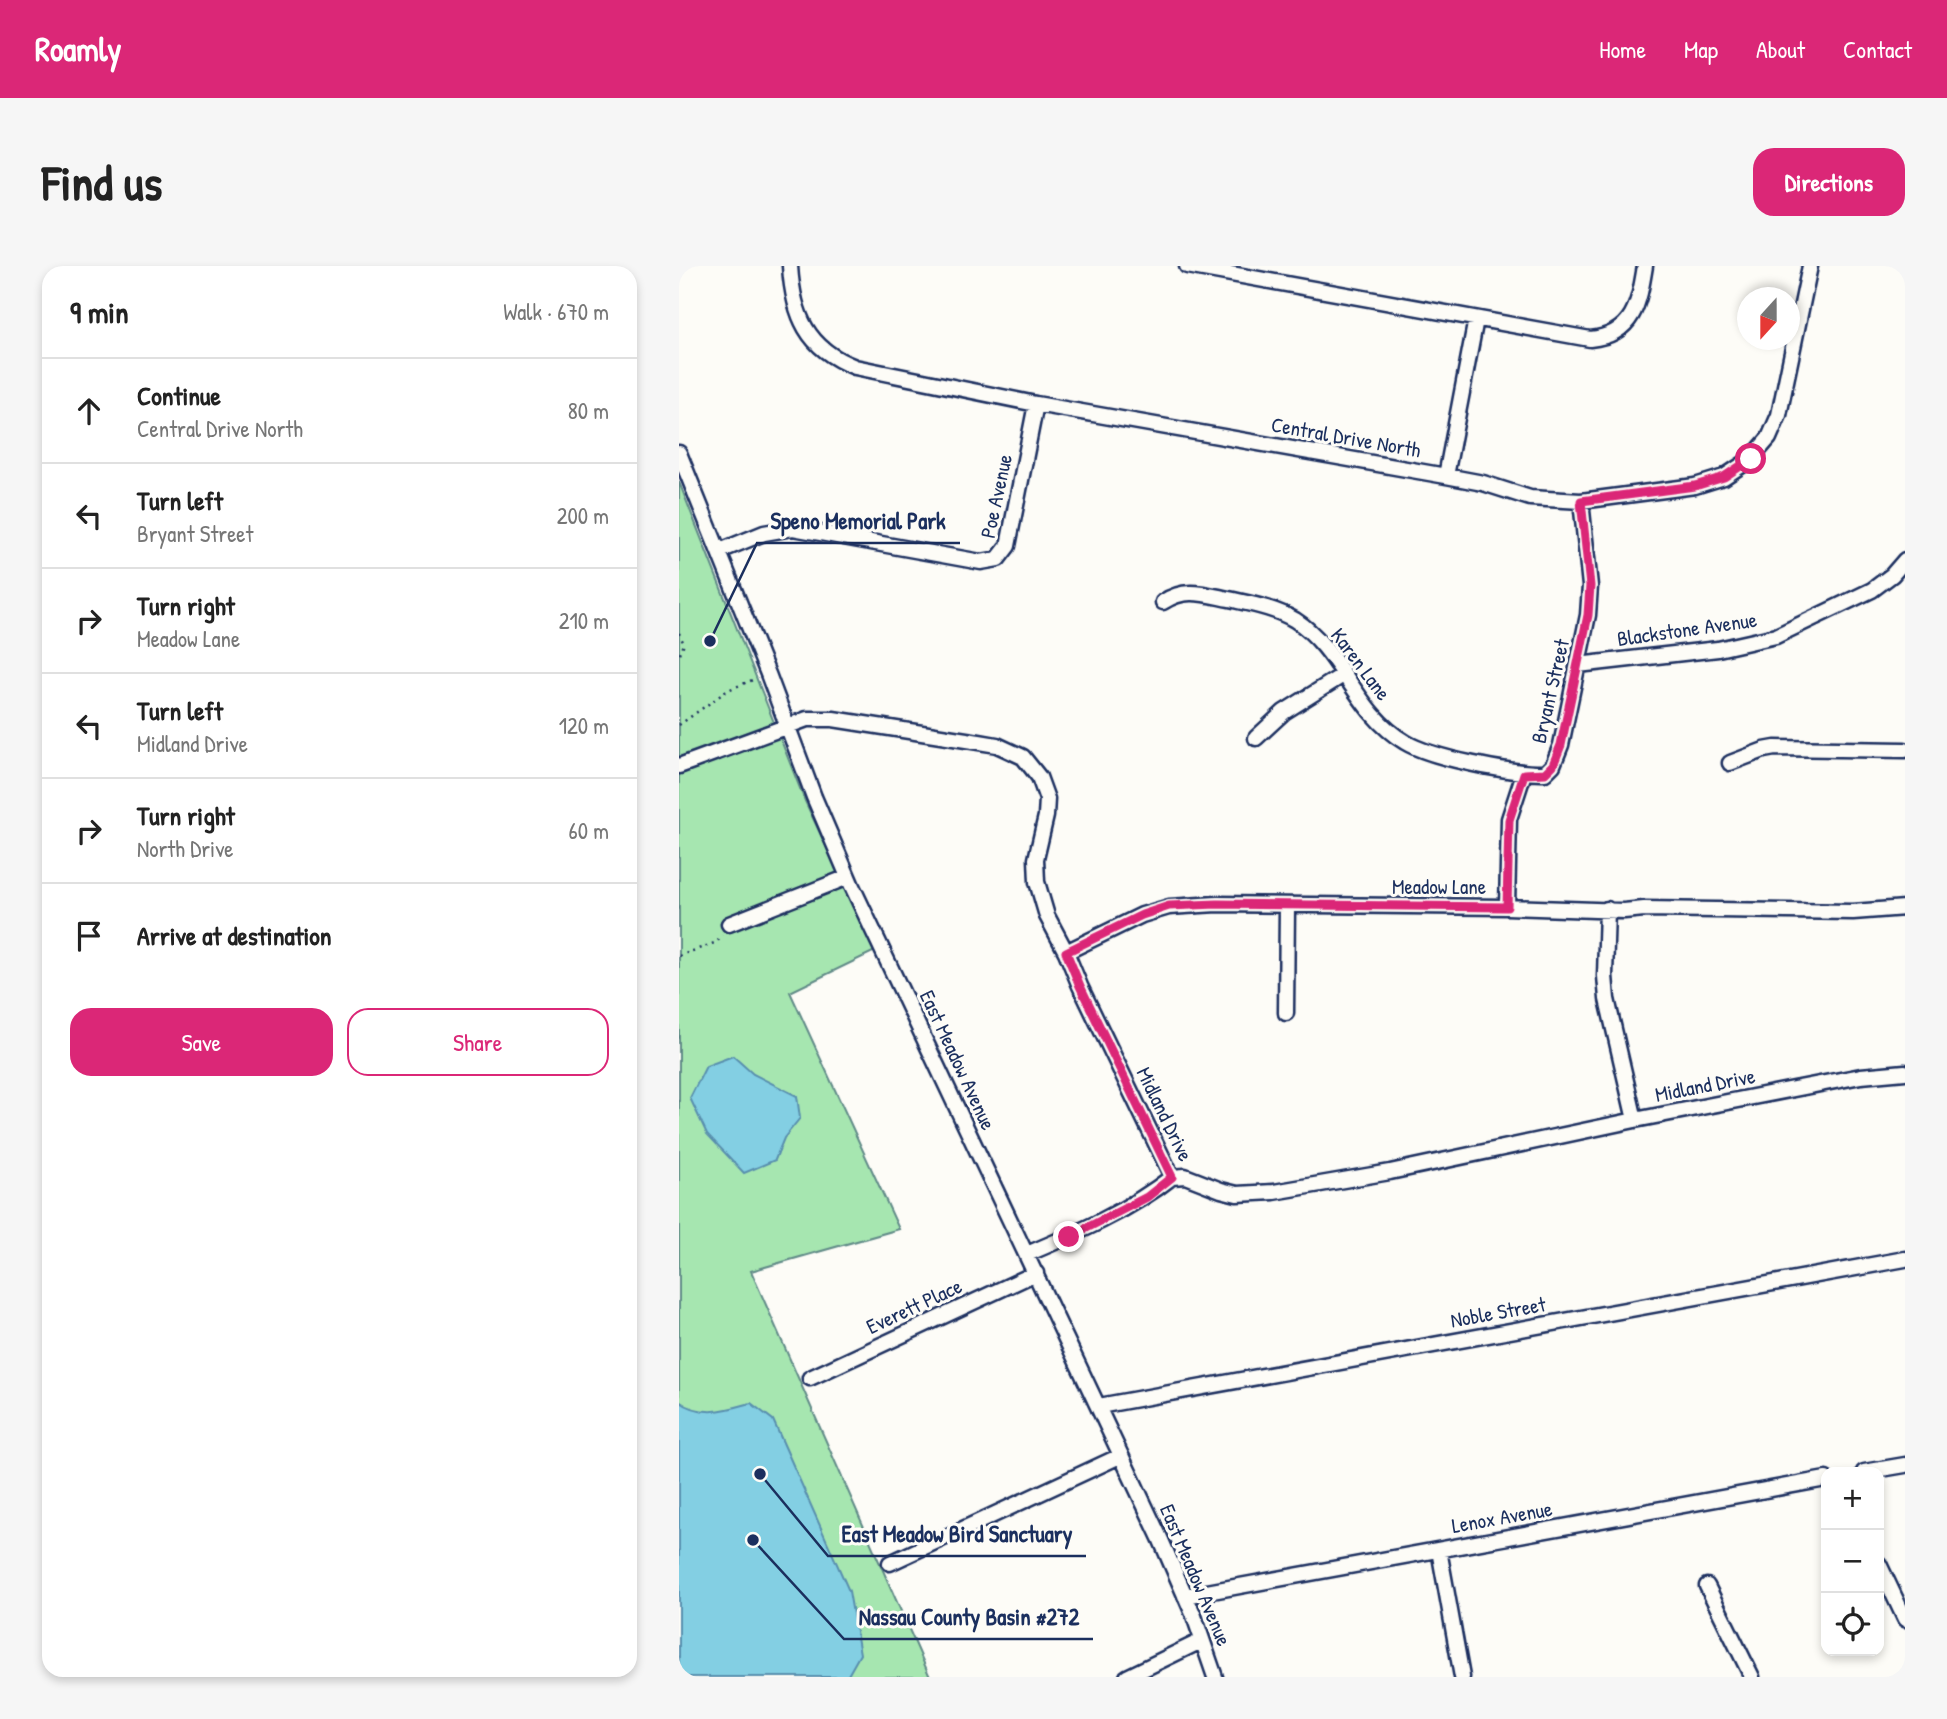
<!DOCTYPE html>
<html lang="en">
<head>
<meta charset="utf-8">
<style>
	:root { --surface:#fff; --page:#f6f6f6; --text:#222; --muted:#767676; --line:#e0e0e0; --accent:#db2777 }
	body { margin:0; font-family:"Patrick Hand",sans-serif; background:var(--page); color:var(--text) }
	.controls { position:absolute; right:21px; bottom:21px; display:grid; overflow:hidden; border-radius:14px; box-shadow:0 4px 10px #0003 }
	.controls button { width:63px; height:63px; display:grid; place-items:center; padding:0; border:0; border-bottom:2px solid var(--line); background:var(--surface); color:var(--text); font:35px sans-serif }
	.compass { position:absolute; left:1058px; top:21px; width:63px; height:63px; border-radius:50%; background:var(--surface); box-shadow:0 4px 10px #0003; rotate:201deg }
	.stop { position:absolute; width:21px; height:21px; margin:-16px; border:5px solid #db2777; border-radius:50%; background:#fff }
	.stop.end { background:#db2777; border-color:#fff; box-shadow:0 2px 7px #0008 }
	.list { margin:0; padding:0; list-style:none }
	h2 { display:flex; justify-content:space-between; align-items:center; height:91px; margin:0; padding:0 28px; font-size:30px }
	h2 small { font-size:23px; font-weight:400; color:var(--muted) }
	.list li { display:grid; grid-template-columns:46px 1fr auto; gap:21px; align-items:center; box-sizing:border-box; height:105px; padding:0 28px; border-top:2px solid var(--line) }
	.list b { display:block; font-size:26px; white-space:nowrap }
	.list p { margin:0; font-size:23px; white-space:nowrap; color:var(--muted) }
	.list em { font-size:23px; font-style:normal; color:var(--muted) }
	.actions { display:flex; gap:14px; padding:21px 28px }
	.actions a { flex:1; padding:16px 0; border:2px solid var(--accent); border-radius:21px; text-align:center; font-size:24px; color:var(--accent) }
	.actions .main { background:var(--accent); color:#fff }
	.icon { flex:none; width:38px; height:38px; fill:none; stroke:currentColor; stroke-width:2; stroke-linecap:round; stroke-linejoin:round }
	.map { position:relative; flex:none; width:1226px; height:1411px; overflow:hidden; border-radius:21px }
	header { display:flex; align-items:center; gap:42px; box-sizing:border-box; height:98px; padding:0 35px; background:var(--accent); color:#fff }
	header strong { font-size:33px }
	nav { display:flex; gap:38px; margin-inline-start:auto; font-size:24px }
	.intro { display:flex; align-items:center; justify-content:space-between; box-sizing:border-box; height:168px; padding:0 42px }
	h1 { margin:0; font-size:49px }
	.button { padding:18px 32px; border-radius:21px; background:var(--accent); color:#fff; font-size:24px; font-weight:700 }
	main { display:flex; gap:42px; padding:0 42px }
	aside { flex:1; background:var(--surface); border-radius:21px; box-shadow:0 4px 10px #0003 }
	.map>svg:first-child { display:block }
</style>
</head>
<body>
<header>
<strong>Roamly</strong>
<nav><a>Home</a><a>Map</a><a>About</a><a>Contact</a></nav>
</header>
<div class="intro"><h1>Find us</h1><a class="button">Directions</a></div>
<main>
<aside>
<h2>9 min<small>Walk · 670 m</small></h2>
<ul class="list">
<li><svg class="icon" aria-label="ahead" viewBox="0 0 24 24"><path d="M12 20V5M6 11l6-6 6 6"/></svg><div><b>Continue</b><p>Central Drive North</p></div><em>80 m</em></li>
<li><svg class="icon" aria-label="left" viewBox="0 0 24 24"><path d="M17 20v-9H6M10 6l-5 5 5 5"/></svg><div><b>Turn left</b><p>Bryant Street</p></div><em>200 m</em></li>
<li><svg class="icon" aria-label="right" viewBox="0 0 24 24"><path d="M7 20v-9h11M14 6l5 5-5 5"/></svg><div><b>Turn right</b><p>Meadow Lane</p></div><em>210 m</em></li>
<li><svg class="icon" aria-label="left" viewBox="0 0 24 24"><path d="M17 20v-9H6M10 6l-5 5 5 5"/></svg><div><b>Turn left</b><p>Midland Drive</p></div><em>120 m</em></li>
<li><svg class="icon" aria-label="right" viewBox="0 0 24 24"><path d="M7 20v-9h11M14 6l5 5-5 5"/></svg><div><b>Turn right</b><p>North Drive</p></div><em>60 m</em></li>
<li><svg class="icon" aria-label="arrive" viewBox="0 0 24 24"><path d="M6 21V4h12l-3 4 3 4H6"/></svg><div><b>Arrive at destination</b></div></li>
</ul>
<div class="actions"><a class="main">Save</a><a>Share</a></div>
</aside>
<div class="map">
<svg width="1226" height="1411" viewBox="0 0 1226 1411">
	<rect width="100%" height="100%" fill="#fdfcf7"/>
	<filter id="ink" filterUnits="userSpaceOnUse"><feTurbulence type="fractalNoise" baseFrequency=".0143" numOctaves="2"/><feDisplacementMap in="SourceGraphic" scale="14" xChannelSelector="R" yChannelSelector="G"/><feConvolveMatrix kernelMatrix="1 2 1 2 8 2 1 2 1" color-interpolation-filters="sRGB"/></filter>
	<g filter="url(#ink)">
		<!-- green -->
		<path fill="#a6e6b0" stroke="#608a87" stroke-width="2" d="M0,216L126,535L196,685L111,726L220,963L72,1005L251,1411H0Z"/>
		<!-- water -->
		<path fill="#83cfe3" stroke="#598fae" stroke-width="2" d="M54,790L74,808L118,830L121,852L105,872L96,894L65,907L28,868L11,832L27,800Z
			M0,1135C23,1152 47,1144 72,1137L94,1154L170,1325L181,1388L168,1411H0Z"/>
		<g fill="none" stroke-linecap="round" stroke-linejoin="round">
			<!-- minor casing -->
			<g stroke="#1b2f5e" stroke-width="19">
				<path id="minor" d="M111,0C114,49 128,83 176,101L357,138L767,210L804,217L851,232L902,235L1016,220L1045,211L1072,193L1090,172L1100,149L1131,0
					M508,0L911,73C955,69 960,37 966,0
					M0,187L89,408L135,531L173,620L481,1272L515,1350L536,1411
					M767,210L797,53
					M41,285L85,267L114,262L302,296L319,293L329,280L357,138
					M484,336C506,321 525,328 550,333C572,338 596,342 616,354C663,384 676,447 726,476C752,492 835,508 866,507L874,499L882,479L909,349L911,320L902,235
					M899,399L1039,383L1097,370L1193,324L1213,309L1226,294
					M577,472L605,446L664,409
					M1051,497L1085,484L1096,482L1226,484
					M0,500L128,453H154L300,476L318,479L344,491L360,511L368,533L367,550L357,593L358,616L368,650L387,686L401,720L493,911L506,910L542,924L558,928L595,926L711,906L956,854L1182,810L1226,806
					M828,641L830,553L845,507
					M928,643L926,710L928,733L956,854
					M50,658L169,611
					M387,686L463,649L490,641L538,638L828,641L945,645L965,643L1174,646L1226,642
					M607,747L608,640
					M348,988C398,967 450,945 493,911
					M131,1112L357,1007
					M420,1140L1226,993
					M1185,1206L1226,1199
					M760,1284L783,1411
					M211,1297L441,1190
					M1200,1298L1226,1353
					M1028,1320L1073,1411
					M506,1330L1147,1213
					M448,1411L522,1375"/>
			</g>
			<!-- path -->
			<path stroke="#1b2f5e" stroke-width="2.5" stroke-dasharray="2 5" stroke-linecap="butt" d="M0,367L5,378L0,391
				M0,459L49,424L76,413
				M0,690L38,676L43,669"/>
			<!-- minor -->
			<use href="#minor" stroke="#fdfcf7" stroke-width="14"/>
		</g>
	</g>
	<g fill="none" stroke-linecap="round" stroke-linejoin="round" filter="url(#ink)">
		<!-- route -->
		<path stroke="#db2777" stroke-width="9" d="M390,971L468,931L493,911L401,720L387,686L463,649L490,640L538,638L828,641L830,554L845,508L866,507L874,499L882,479L909,349L911,320L902,235L1016,220L1045,211L1072,193"/>
	</g>
	<g text-anchor="middle" dominant-baseline="central" stroke-width="6" stroke-linejoin="round" paint-order="stroke">
		<!-- street labels -->
		<g font-size="21" fill="#1b2f5e" stroke="#fdfcf7">
			<text transform="translate(667 171) rotate(10)">Central Drive North</text>
			<text transform="translate(317 230) rotate(-78)">Poe Avenue</text>
			<text transform="translate(1008 363) rotate(-8)">Blackstone Avenue</text>
			<text transform="translate(682 398) rotate(53)">Karen Lane</text>
			<text transform="translate(871 425) rotate(-77)">Bryant Street</text>
			<text x="760" y="620">Meadow Lane</text>
			<text transform="translate(279 794) rotate(65)">East Meadow Avenue</text>
			<text transform="translate(1026 819) rotate(-11)">Midland Drive</text>
			<text transform="translate(486 848) rotate(64)">Midland Drive</text>
			<text transform="translate(235 1040) rotate(-25)">Everett Place</text>
			<text transform="translate(819 1046) rotate(-10)">Noble Street</text>
			<text transform="translate(823 1251) rotate(-10)">Lenox Avenue</text>
			<text transform="translate(517 1309) rotate(67)">East Meadow Avenue</text>
		</g>
	</g>
	<!-- callouts -->
	<path fill="none" stroke="#1b2f5e" stroke-width="2.5" d="M31 375L78 277H281M81 1208L149 1290H407M74 1274L165 1373H414"/>
	<g fill="#1b2f5e" stroke="#fdfcf7" stroke-width="2.5">
		<circle cx="31" cy="375" r="7"/>
		<circle cx="81" cy="1208" r="7"/>
		<circle cx="74" cy="1274" r="7"/>
	</g>
	<g font-size="23" text-anchor="middle" font-weight="bold" fill="#1b2f5e" stroke="#fdfcf7" stroke-width="6" stroke-linejoin="round" paint-order="stroke">
		<text x="179" y="263">Speno Memorial Park</text>
		<text x="278" y="1276">East Meadow Bird Sanctuary</text>
		<text x="290" y="1359">Nassau County Basin #272</text>
	</g>
</svg>
<div class="controls">
<button>+</button>
<button>−</button>
<button><svg class="icon" aria-label="locate" viewBox="0 0 24 24"><circle cx="12" cy="12" r="6"/><path d="M12 2v4M12 18v4M2 12h4M18 12h4"/></svg></button>
</div>
<svg class="compass" viewBox="-18 -18 36 36"><path d="M0-13l5 13h-10z" fill="#e53935"/><path d="M0 13l5-13h-10z" fill="#767676"/></svg>
<div class="stop" style="left:1072px;top:193px"></div>
<div class="stop end" style="left:390px;top:971px"></div>
</div>
</main>
</body>
</html>
